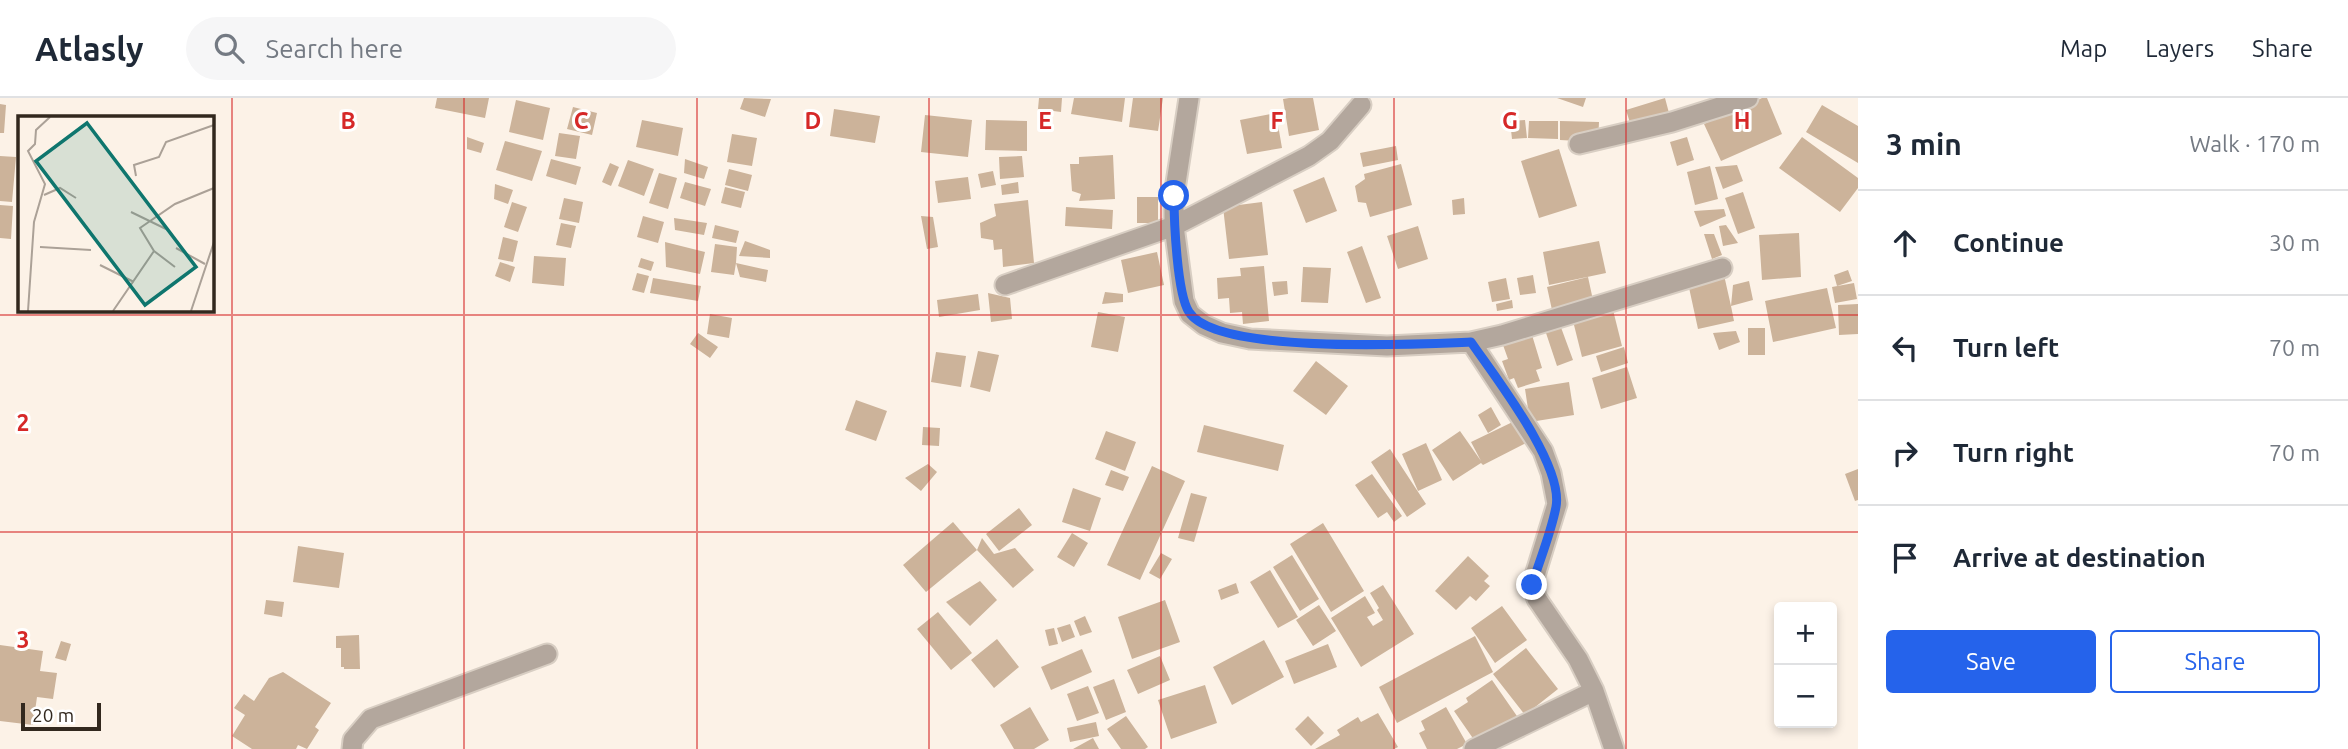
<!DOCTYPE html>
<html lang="en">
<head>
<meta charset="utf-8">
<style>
	:root { --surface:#fff; --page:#f6f6f7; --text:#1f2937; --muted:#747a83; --line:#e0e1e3; --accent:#2563eb }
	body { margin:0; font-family:Ubuntu,sans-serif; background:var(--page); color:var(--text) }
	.controls { position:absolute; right:21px; bottom:21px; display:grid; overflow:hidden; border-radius:7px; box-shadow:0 4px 10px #0003 }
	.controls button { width:63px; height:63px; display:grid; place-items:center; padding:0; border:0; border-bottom:2px solid var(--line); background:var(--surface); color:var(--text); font:35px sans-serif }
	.scale { position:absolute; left:21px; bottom:18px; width:80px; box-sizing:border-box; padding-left:7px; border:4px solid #32281e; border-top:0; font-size:19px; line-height:24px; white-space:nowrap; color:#32281e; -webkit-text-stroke:5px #fff; paint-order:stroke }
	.stop { position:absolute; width:21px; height:21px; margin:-16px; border:5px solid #2563eb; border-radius:50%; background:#fff }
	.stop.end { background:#2563eb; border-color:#fff; box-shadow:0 2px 7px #0008 }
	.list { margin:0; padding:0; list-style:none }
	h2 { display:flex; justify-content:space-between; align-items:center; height:91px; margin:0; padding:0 28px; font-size:30px }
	h2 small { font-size:23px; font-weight:400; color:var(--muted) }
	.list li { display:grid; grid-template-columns:46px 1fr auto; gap:21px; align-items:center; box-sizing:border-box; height:105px; padding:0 28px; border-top:2px solid var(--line) }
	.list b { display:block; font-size:26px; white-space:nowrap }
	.list em { font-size:23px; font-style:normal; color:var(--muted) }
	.actions { display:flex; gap:14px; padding:21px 28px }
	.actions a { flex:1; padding:16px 0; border:2px solid var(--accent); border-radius:7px; text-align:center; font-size:24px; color:var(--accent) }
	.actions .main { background:var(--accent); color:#fff }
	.icon { flex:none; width:38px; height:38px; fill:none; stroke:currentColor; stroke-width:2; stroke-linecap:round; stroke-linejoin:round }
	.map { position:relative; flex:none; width:1858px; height:651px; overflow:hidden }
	header { display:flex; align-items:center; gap:42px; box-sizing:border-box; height:98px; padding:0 35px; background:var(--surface); border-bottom:2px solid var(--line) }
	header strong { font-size:33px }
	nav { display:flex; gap:38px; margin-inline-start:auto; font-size:24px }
	.search { width:490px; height:63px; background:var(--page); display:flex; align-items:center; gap:18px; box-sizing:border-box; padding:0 24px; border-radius:38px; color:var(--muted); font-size:26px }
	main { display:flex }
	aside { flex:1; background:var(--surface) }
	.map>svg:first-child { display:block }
</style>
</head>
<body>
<header>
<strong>Atlasly</strong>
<div class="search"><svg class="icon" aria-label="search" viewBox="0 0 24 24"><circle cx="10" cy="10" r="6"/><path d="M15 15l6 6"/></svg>Search here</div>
<nav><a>Map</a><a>Layers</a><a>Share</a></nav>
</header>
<main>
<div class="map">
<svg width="1858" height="651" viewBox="0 0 1858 651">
	<rect width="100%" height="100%" fill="#fcf2e7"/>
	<!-- building -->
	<path fill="#ccb39a" d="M437,0H489L485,20L435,10Z
		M744,0L771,1L765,19L740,11Z
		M1039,0H1062L1061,14L1038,11Z
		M1074,0H1125L1122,24L1071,16Z
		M1133,0H1163L1158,33L1129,29Z
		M1289,0H1313L1319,32L1289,38L1283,1Z
		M1557,0H1586L1583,9Z
		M1665,0L1669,15L1631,28L1626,12Z
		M1762,0H1767L1782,36L1721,63L1704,26Z
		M516,2L550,10L543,42L509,34Z
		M0,6L6,7L4,35H0Z
		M1822,7L1858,28V65L1806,34Z
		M573,9L597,15L592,37L567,31Z
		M834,11L880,18L875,45L830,38Z
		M1276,15L1282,50L1247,56L1240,22Z
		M925,17L972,22L968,59L921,54Z
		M642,22L683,30L678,58L636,49Z
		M986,22L1027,23V53L985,52Z
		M1525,22L1527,40L1512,41L1510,23Z
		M1529,23H1558V41L1528,40Z
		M1560,23L1599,24L1598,44L1560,42Z
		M559,35L580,38L576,61L555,58Z
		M732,36L757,40L752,68L727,64Z
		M467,39L484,45L481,55L467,51Z
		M1687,39L1694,62L1677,68L1670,44Z
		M1802,39L1858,80V90L1840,114L1779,70Z
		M505,43L542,53L532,83L496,72Z
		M1396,48L1398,62L1363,69L1360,55Z
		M1559,51L1577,108L1539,120L1521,63Z
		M1113,57L1115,101L1079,103L1081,96L1072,93L1070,66H1079V59Z
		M0,58L16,59L12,104L0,103Z
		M1022,58L1024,79L1000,81L999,59Z
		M551,61L581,69L576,87L546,78Z
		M685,61L708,69L704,81L684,75Z
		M628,62L654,71L644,98L618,88Z
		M610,65L619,69L611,88L602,84Z
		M1401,66L1412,107L1370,119L1366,105L1358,104L1355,88L1365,81L1364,76Z
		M1737,67L1743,83L1723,91L1715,69Z
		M1710,68L1718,101L1695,107L1687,74Z
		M729,71L752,77L748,93L725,87Z
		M993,73L996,87L981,90L978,76Z
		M659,75L677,80L668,111L649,105Z
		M968,79L971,101L938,105L935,83Z
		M1324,79L1337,113L1306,125L1293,92Z
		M685,84L711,91L705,108L680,100Z
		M1018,84L1019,95L1002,97L1001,87Z
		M495,86L513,92L508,106L494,101Z
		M725,89L745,94L741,110L721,105Z
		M1743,94L1755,130L1738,136L1725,100Z
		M1137,99H1158V125H1137Z
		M564,100L583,104L579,125L559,121Z
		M1464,100L1465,116L1453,117L1452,102Z
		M1028,102L1034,165L1003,169L1002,151L994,152L993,142L981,140L980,125L996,118L994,106Z
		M512,104L527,109L518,134L504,129Z
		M1262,104L1268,157L1229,161L1223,109Z
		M0,107L13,108L11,141L0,140Z
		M1066,109L1113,112L1112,131L1065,128Z
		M1724,111L1726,118L1700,129L1694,113Z
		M643,118L664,124L658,145L637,139Z
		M921,118L933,119L938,149L927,151Z
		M674,120L707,125L704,137L675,132Z
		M561,125L576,128L571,150L556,147Z
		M715,127L739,133L736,145L712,140Z
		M1726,127L1738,145L1723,148L1719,128Z
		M1418,128L1428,161L1398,171L1387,138Z
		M1799,135L1801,179L1762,182L1759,137Z
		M1704,136H1714L1722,157L1712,161Z
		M503,139L518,143L513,164L498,161Z
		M745,143L770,152V160L739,158Z
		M1599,143L1606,175L1549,187L1543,154Z
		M665,144L705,154L700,176L666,169Z
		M715,146L737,149L736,165L768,172L766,184L740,179L736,165L734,177L711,174Z
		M1362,148L1381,200L1366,205L1347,154Z
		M1157,154L1164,187L1128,195L1121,162Z
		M534,158L566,160L564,188L532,185Z
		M641,160L654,164L651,173L638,169Z
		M500,164L515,169L510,184L495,178Z
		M1264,168L1269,223L1243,226L1242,214L1230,215L1229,200L1218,201L1217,180L1241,178L1240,170Z
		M1303,169L1331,170L1328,205L1301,204Z
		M1848,172L1852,183L1837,188L1834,177Z
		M637,175L649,178L644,195L632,192Z
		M1533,177L1536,195L1520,197L1517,180Z
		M1724,177L1731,208L1733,187L1749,183L1753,202L1731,208L1734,223L1698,231L1688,185Z
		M1588,179L1593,202L1552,212L1547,189Z
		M653,180L701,188L698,203L650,195Z
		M1506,180L1510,201L1492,204L1488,184Z
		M1287,183L1288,196L1274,198L1272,184Z
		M1854,185L1857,201L1835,205L1832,189Z
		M1827,190L1836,230L1773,244L1765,203Z
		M1105,194L1123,196V204L1102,206Z
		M988,195L1010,200L1012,221L991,224Z
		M978,196L980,212L939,219L937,202Z
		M1512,202L1513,210L1497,213L1496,206Z
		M1858,206V236L1839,237L1838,207Z
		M1613,212L1622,248L1582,259L1573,223Z
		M1098,214L1125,219L1118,254L1091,249Z
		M710,216L732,220L729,240L707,236Z
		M1559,224L1573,262L1557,268L1544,229Z
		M1748,230H1765V257H1748Z
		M1736,233L1740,244L1719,252L1713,235Z
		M698,235L718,249L710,260L690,246Z
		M1532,237L1542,270L1536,272L1540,283L1518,290L1514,280L1509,282L1502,263L1508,261L1503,247Z
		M1624,249L1628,265L1601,274L1596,258Z
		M978,253L999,257L990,294L970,289Z
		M936,254L966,258L961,289L931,284Z
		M1316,263L1348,288L1326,317L1293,293Z
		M1627,269L1637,300L1601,311L1592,280Z
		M1569,284L1574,317L1530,324L1525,291Z
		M856,302L887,313L876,343L845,332Z
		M1491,309L1501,327L1488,335L1478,317Z
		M1523,319L1534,341L1483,367L1481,365L1453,383L1432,352L1460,333L1481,363L1471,344Z
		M1204,327L1284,347L1278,373L1197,354Z
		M923,329L940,330L939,348L922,347Z
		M1106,333L1136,344L1125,373L1095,361Z
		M1426,345L1442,382L1418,393L1402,356Z
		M1390,351L1426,406L1407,419L1371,364Z
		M928,366L937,374L921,393L905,380Z
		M1152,368L1185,383L1140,482L1107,467Z
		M1858,371V402L1855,403L1845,376Z
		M1111,372L1129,379L1123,393L1105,387Z
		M1372,376L1402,418L1394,424L1387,414L1378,420L1355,387Z
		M1073,390L1101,400L1090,433L1062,424Z
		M1191,395L1207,399L1194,444L1178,440Z
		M1019,410L1032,427L999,453L986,436Z
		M953,424L977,452L926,494L903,467Z
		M1323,425L1364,493L1331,514L1290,446Z
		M1072,435L1088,445L1074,469L1057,459Z
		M982,440L994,456L1015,450L1034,472L1013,490L977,452Z
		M298,448L344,455L339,490L293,484Z
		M1161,455L1172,461L1160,481L1149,475Z
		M1292,457L1319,501L1300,513L1273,469Z
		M1468,458L1489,478L1484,483L1490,488L1476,503L1470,498L1456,512L1435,493Z
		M1270,472L1298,519L1278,530L1250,484Z
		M980,483L997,502L970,528L946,504Z
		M1236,485L1239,495L1221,502L1218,492Z
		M1383,487L1414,536L1361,569L1331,520L1365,498L1375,515L1367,519L1373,528L1383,522L1377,512L1379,510L1370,495Z
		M266,502L284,504L282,519L264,516Z
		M1165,502L1180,544L1132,561L1118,519Z
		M1319,507L1336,533L1313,548L1296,522Z
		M1502,508L1527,542L1495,565L1471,530Z
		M938,514L972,555L951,572L917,531Z
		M1085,518L1092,534L1080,538L1074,523Z
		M1070,526L1075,539L1062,544L1057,530Z
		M1054,530L1058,546L1049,548L1045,532Z
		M359,537L360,571H344V569H341V550H336V538Z
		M1475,538L1493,574L1397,625L1379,589Z
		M997,541L1019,569L994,590L971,562Z
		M1264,542L1284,579L1232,607L1213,569Z
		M61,543L71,546L66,563L55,560Z
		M1328,546L1337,569L1294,586L1285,563Z
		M0,547L43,553L40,573L57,575L53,601L37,599L33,627L0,623Z
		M1526,550L1558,591L1525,617L1493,576Z
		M1082,551L1092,574L1051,592L1041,569Z
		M1160,558L1170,582L1138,596L1127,572Z
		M283,574L331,605L315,629L319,632L307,651L298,647L296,651H252L232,638L245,617L234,610L244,596L254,603L269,580Z
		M1114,581L1126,614L1106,622L1093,589Z
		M1492,582L1519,621L1479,649L1454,613L1468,604L1466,600Z
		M1205,587L1217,625L1171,641L1158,602Z
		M1088,588L1099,615L1077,623L1067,596Z
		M1030,609L1049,642L1034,651H1014L1000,627Z
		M1446,609L1467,646L1457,651H1427L1419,635L1425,632L1421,623Z
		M1378,615L1398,649L1394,651H1315L1340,637L1337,632L1358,619L1361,624Z
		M1126,618L1148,649L1145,651H1121L1107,631Z
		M1308,618L1324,635L1311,648L1295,631Z
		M1096,624L1099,638L1070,644L1067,630Z
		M1093,640L1099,651H1073Z"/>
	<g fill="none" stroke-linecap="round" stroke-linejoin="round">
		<!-- minor casing -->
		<g stroke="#d8cec3" stroke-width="23">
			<path id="minor" d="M1189,0L1174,98V128L1184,203L1190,216L1204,227L1222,235L1250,241L1387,248L1471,244L1502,237L1722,170
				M1579,46L1672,24L1748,0
				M1005,187L1174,128L1309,58L1330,43L1361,7
				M1471,244L1543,353L1551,375L1557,406L1532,487L1537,501L1578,561L1594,593L1614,651
				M352,651L353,642L371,621L547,556
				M1474,651L1594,593"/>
		</g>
		<!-- minor -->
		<use href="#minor" stroke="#b3a79d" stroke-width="19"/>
	</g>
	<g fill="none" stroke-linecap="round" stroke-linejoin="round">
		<!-- route -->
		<path stroke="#2563eb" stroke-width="9" d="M1174,98C1174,122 1177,196 1189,214C1216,257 1420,246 1471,244C1495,279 1564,367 1556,409C1551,435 1540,461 1532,487"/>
	</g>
	<!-- grid -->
	<path fill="none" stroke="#d62828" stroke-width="2" stroke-opacity="0.55" d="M232,0V651M464,0V651M697,0V651M929,0V651M1161,0V651M1394,0V651M1626,0V651M0,217H1858M0,434H1858"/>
	<!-- overview -->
	<g transform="translate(18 18)">
		<rect width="196" height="196" fill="#fcf2e7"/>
		<path fill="none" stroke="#aba197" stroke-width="2" d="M118,60L116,49L141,41L148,26L196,9M26,79L42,72L58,82M113,96L148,113M22,131L73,134M158,132L187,148M82,149L116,166M157,151L136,135L122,112L157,88L196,72M10,195L16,106L27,68L10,35L17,28L18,14L32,1M95,195L136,135M173,195L196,126"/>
		<path fill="#0f766e" fill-opacity="0.15" stroke="#0f766e" stroke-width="3.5" d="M69,7L178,151L127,189L18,45Z"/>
		<rect width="196" height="196" fill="none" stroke="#32281e" stroke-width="3.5"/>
	</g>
	<g font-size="23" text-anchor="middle" font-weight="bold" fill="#d62828" stroke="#fff" stroke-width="6" stroke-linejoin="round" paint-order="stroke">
		<text x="348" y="31">B</text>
		<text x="581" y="31">C</text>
		<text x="813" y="31">D</text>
		<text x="1045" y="31">E</text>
		<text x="1277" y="31">F</text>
		<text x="1510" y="31">G</text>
		<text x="1742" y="31">H</text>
		<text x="23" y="333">2</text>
		<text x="23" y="550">3</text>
	</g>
</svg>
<div class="controls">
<button>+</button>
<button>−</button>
</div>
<div class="scale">20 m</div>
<div class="stop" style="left:1174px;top:98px"></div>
<div class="stop end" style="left:1532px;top:487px"></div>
</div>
<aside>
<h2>3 min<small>Walk · 170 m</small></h2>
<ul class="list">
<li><svg class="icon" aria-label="ahead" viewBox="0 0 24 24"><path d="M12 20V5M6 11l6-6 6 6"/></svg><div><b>Continue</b></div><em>30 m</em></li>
<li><svg class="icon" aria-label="left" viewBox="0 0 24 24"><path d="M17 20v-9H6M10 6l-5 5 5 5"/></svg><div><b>Turn left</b></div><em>70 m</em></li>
<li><svg class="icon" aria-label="right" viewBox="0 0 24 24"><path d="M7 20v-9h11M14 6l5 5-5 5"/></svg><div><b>Turn right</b></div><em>70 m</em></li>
<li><svg class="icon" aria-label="arrive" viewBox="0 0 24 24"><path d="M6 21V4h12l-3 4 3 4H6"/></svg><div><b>Arrive at destination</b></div></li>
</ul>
<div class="actions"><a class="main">Save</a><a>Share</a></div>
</aside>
</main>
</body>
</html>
